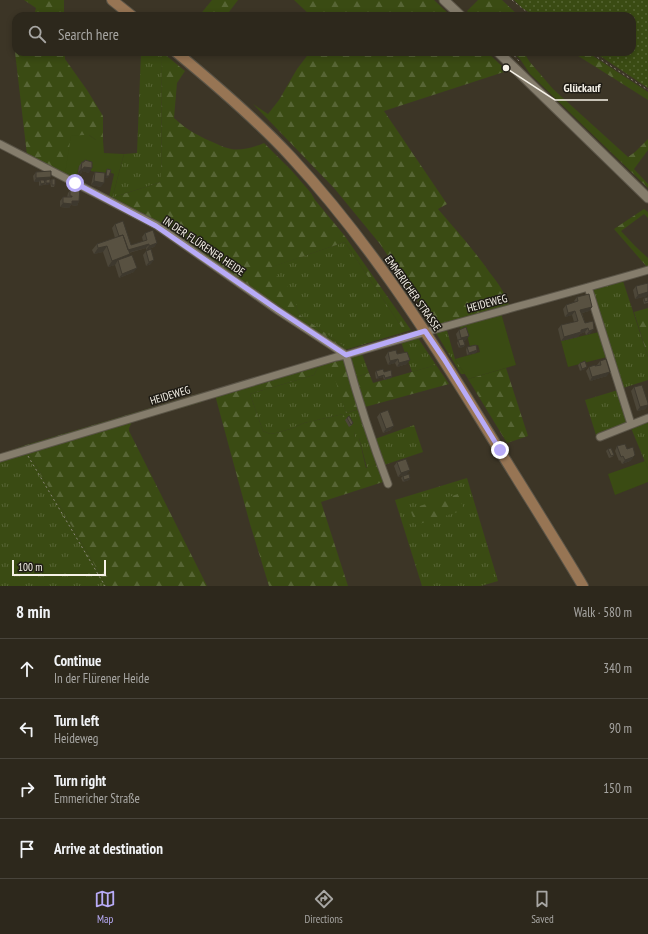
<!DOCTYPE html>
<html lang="en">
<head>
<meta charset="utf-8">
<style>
	:root { --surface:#2d281c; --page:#393429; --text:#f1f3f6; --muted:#a7a6a3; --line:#48443b; --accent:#b8abf7 }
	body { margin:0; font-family:"PT Sans Narrow",sans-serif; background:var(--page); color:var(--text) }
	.scale { position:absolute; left:12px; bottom:10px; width:94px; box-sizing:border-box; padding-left:4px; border:2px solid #f6f2e8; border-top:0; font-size:11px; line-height:14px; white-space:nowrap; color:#f6f2e8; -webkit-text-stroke:3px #201d16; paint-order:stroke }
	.stop { position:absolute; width:12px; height:12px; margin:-9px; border:3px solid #b8abf7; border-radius:50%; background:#fff }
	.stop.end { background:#b8abf7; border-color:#fff; box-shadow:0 1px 4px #0008 }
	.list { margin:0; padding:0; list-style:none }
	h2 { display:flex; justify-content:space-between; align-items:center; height:52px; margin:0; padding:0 16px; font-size:17px }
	h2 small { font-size:13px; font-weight:400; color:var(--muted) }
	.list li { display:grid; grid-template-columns:26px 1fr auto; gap:12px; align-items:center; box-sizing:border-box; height:60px; padding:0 16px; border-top:1px solid var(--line) }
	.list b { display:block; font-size:15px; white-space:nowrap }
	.list p { margin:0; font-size:13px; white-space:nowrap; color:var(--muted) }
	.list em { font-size:13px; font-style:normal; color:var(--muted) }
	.icon { flex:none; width:22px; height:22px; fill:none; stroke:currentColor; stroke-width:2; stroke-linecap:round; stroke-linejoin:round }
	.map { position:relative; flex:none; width:648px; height:586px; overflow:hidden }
	.search { position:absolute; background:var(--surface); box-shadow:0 2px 6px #0003; left:12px; right:12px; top:12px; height:44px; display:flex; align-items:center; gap:10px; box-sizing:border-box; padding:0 14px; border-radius:12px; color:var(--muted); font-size:15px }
	.sheet { height:292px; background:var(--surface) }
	nav { display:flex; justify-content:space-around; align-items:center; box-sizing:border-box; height:56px; border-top:1px solid var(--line); background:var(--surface); font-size:11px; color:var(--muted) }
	nav a { display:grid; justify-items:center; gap:2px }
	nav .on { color:var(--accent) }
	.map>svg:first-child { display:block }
</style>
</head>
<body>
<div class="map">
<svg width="648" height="586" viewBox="0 0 648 586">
	<defs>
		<pattern id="grass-tufts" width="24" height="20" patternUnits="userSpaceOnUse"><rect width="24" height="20" fill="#3a4b13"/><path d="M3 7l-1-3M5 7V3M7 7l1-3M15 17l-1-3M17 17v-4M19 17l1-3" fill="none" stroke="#576535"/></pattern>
		<pattern id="forest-firs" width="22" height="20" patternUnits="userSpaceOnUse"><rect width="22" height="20" fill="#3a4b13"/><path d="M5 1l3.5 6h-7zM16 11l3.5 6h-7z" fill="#576535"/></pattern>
		<pattern id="park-dots" width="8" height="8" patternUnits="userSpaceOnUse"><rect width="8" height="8" fill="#3a4b13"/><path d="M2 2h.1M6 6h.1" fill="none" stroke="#576535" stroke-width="1.8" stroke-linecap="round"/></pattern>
	</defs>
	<rect width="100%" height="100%" fill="#3c3526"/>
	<!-- grass -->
	<path fill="url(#grass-tufts)" d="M141,52H162L161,182L111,198L113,195L124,154L137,153Z
		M345,242L405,332L348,349L301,316L297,309L292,292L268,268Z
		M623,281L648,357V380L623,388L592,290Z
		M446,327L455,359L465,374H461L436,333L437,331Z
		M418,338L436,365L412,372L401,342L411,339Z
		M362,354L369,373L356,377L351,360L352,357Z
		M331,363L346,413L360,409L378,464L367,468L359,438L355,439L354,432L352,433L349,427L348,419L345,420L343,414L304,423L290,429L276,433L270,434L263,431L250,394L314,375L318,367Z
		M618,390L628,421L627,424L596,435L585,400Z
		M648,421V469L631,428Z
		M414,425L423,452L384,465L375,439Z
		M30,453V455L107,586H0V462Z
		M467,478L498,581L481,586H422L395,500Z"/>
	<!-- forest -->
	<path fill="url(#forest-firs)" d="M24,0H64V16H34L36,8Z
		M212,0H238L226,16H199Z
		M294,0H434L451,16H311Z
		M478,0H502L519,16H472L467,11Z
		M16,34V52H65V59L87,90L103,116V140H96L89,135H83L65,174L27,155L13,35Z
		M162,52L185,71L177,83L174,118C187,130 200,137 217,144C221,146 226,148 231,149C241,151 255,147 264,143L292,171L311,193L315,200L344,235L411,330L405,332L345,242L269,268L293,292L297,309L301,316L348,349L343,350L159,224L111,198L161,182Z
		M310,52H487L507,71L384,111L447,204L438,209C456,230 474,250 490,273C498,283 505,293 509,305L435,326L380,244L334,188L253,104L268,114L279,100L297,69Z
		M512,52H524L529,61L553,89L628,157L635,152L648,139V150L634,169L648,184V188L530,74L520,59Z
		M572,52H587L648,92V100Z
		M644,209L648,212V218L644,214L621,231L635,246L648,258V267H647L614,229Z
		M648,308V357L634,312Z
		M342,357L345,359L359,409L346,413L330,364L318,367L314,375L250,394L263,431L270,434L276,433L290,429L304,423L343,414L352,432H354L355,438H359L366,468L378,464L383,482L321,502L348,586H269L250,524L215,395Z
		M436,365L449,384L365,407L356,377L369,373L373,383Z
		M506,368L528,436L507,443L468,379Z
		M201,393L202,402L132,422L129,428V431L207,586H107L30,455V453L0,462V454L26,445Z
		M458,494L464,510L416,525L410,509Z"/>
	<!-- park -->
	<path fill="url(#park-dots)" d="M514,0H648V88L594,52H632V16H535L522,8Z"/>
	<!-- garden -->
	<path fill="#3a4b13" d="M83,135H89L96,140H103L104,153L124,154L113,195L111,198L109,197L114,174L106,171L105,174L91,171V166H79L76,180L65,174L71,136Z
		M501,313L516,365L468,379L455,359L480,352L478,345L470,347L466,331L461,332L459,325Z
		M599,332L607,357L568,367L561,341Z
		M645,461L648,469V482L615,495L608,474Z"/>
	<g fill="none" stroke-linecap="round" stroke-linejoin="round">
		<!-- minor casing -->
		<g stroke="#5a5447" stroke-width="9">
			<path id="minor" d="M0,144L156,225L277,310L346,355C358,399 372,442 388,484
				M588,287L631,424
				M600,437L648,418
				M0,458L336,357L346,355C446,325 548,299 648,270"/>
		</g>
		<!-- tertiary casing -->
		<g stroke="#5a5447" stroke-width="11">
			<path id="tertiary" d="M444,0L461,16
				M498,52L648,198"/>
		</g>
		<!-- secondary casing -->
		<g stroke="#5a5447" stroke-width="12">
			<path id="secondary" d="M112,0L132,16
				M176,52C216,85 256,119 291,157C367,239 429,335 487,430C519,482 552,534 583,586"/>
		</g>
		<!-- path -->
		<path stroke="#8c877a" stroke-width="1" stroke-dasharray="2 3" stroke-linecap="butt" d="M512,0L532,16
			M511,52L519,61
			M589,52L648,90
			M28,456L105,586"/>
		<!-- minor -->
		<use href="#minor" stroke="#857d6c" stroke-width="7"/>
		<!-- tertiary -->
		<use href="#tertiary" stroke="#857d6c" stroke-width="9"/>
		<!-- secondary -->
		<use href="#secondary" stroke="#977554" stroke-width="10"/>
	</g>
	<!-- wall -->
	<path fill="#4c4638" d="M85,160L89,173L82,171L81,174L78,173L79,166L82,162H83Z
		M36,172L50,179L48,185H45L44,184L43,185L39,186V182H34L33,176Z
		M95,172L101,187L91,185L93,176Z
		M52,179L55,185L54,187H51L50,181Z
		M72,187L79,201L77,206L71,205L69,208L60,207V201L63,197H67L68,193Z
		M115,224L131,245L143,241L142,237L145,233L157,243L154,247L146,250V248L129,253L128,256L134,272L119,278L115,265L108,267L103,252L94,254L92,250L97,244L115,238L112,228Z
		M146,251L151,264L146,266L143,255Z
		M636,286L647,296L635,299L633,290Z
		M577,297L592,307L589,311L582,313L585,323L591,333L586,335L585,332L580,334L578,337L561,341L558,329L561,325L574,322L572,315L565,317L563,309L566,305L575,302L574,301Z
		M648,297V303L644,304L643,300L644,298Z
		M459,330L466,340L463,341L465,345L463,347L459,348L457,343L458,341L456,334Z
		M467,347L477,350L476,353L467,355L466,350Z
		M388,352L397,354L407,364L397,367L395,363L388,365L385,357Z
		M600,361L607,376L590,381L586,371L589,367L595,366L597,365Z
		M580,363L585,369L580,371L578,365Z
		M376,371L384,372L392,376L391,378L384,380L383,377L376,379L375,373Z
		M634,387L646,409L637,411L631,391Z
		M380,413L391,430L383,433L377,417Z
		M347,418L353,423L352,425L349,427L345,420Z
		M617,446L627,449L635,455L630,461L622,464L620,460L619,461L615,451Z
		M608,449L614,455L612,457L609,458L606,451Z
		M397,462L407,474L398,477L394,466Z
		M403,476L410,478L409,480L403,482L401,478Z"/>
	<!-- shaded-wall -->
	<path fill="#3e392e" d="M84,167L92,168L89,173L82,171L81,174L78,173L81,169Z
		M106,176H109L108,178H105Z
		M51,177L48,181L46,180L44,182L40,180L39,182H34L36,178Z
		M94,181L104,183L101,187L91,185Z
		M45,183L43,185L39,186L41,184Z
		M46,183H50L48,185H45Z
		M72,201H79L77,206L71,205L69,208L60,207L63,203Z
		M157,243L154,247L146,250L149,246Z
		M149,244L146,248L123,254L126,250Z
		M107,246L103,252L94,254L98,248Z
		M130,254L126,261L118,260L115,265L108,267L112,261Z
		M154,260L151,264L146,266L149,262Z
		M137,268L134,272L119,278L122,274Z
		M648,292V294L647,296L635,299L638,295Z
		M592,307L589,311L578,314L580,310Z
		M575,311L572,315L565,317L568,313Z
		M588,328L585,332L580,334L578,337L561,341L564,337L581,330Z
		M594,329L591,333L586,335L589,331Z
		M469,336L466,340L458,342L461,338Z
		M465,345L463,347L459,348L460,346Z
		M477,350L476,353L467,355L469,353Z
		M398,359L395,363L388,365L390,361Z
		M410,360L407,364L397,367L399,363Z
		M587,367L585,369L580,371L582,369Z
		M610,372L607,376L590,381L592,377Z
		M384,375L383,377L376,379L378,377Z
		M392,376L391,378L384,380L385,378Z
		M648,405L646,409L637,411L640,407Z
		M394,426L391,430L383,433L386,429Z
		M635,455L630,461L622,464L625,460Z
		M410,470L407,474L398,477L401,473Z
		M410,478L409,480L403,482L404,480Z"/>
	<!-- building -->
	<path fill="#585141" stroke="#3e392e" d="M85,160L92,162V168L84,167L83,169H81L82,162H84Z
		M107,169L111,170L109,176H106Z
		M51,171V177L36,178V172Z
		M95,172L105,173L104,183L94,181Z
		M50,179V183H46V180Z
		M52,179H55V185H52Z
		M40,180H44L45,183L41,184Z
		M72,187H80L79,201H72V204L63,203V197H72V196H70V189H72Z
		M123,221L131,245L147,240L145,233L153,230L157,243L149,246V244L128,250L123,235L119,236L115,224Z
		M123,235L130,254L112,261L107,246L98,248L97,244Z
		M151,249L154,260L149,262L146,251Z
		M132,255L137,268L122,274L118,260Z
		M648,283V292L638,295L636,286Z
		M589,294L592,307L580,310L585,323L593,321L594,329L589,331L588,328L581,330V332L564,337L561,325L578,321L575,311L568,313L566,305L578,301L577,297Z
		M648,297V301L645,302L644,298Z
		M466,327L469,336L461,338L459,330Z
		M463,339L465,345L460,346L458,340Z
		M476,345L477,350L469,353L467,347Z
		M396,350L397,354L407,352L410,360L399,363L398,359L390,361L388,352Z
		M606,359L610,372L592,377L589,367L595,365V366L601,365L600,361Z
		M585,361L587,367L582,369L580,363Z
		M383,369L384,372L391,370L392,376L385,378L384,375L378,377L376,371Z
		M642,385L648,403V405L640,407L634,387Z
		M388,410L394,426L386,429L380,413Z
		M349,416L353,423L351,425L347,418Z
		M625,444L627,449L633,447L635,455L633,457L625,460L623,456L621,457L617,446Z
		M611,448L614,455L611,456L608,449Z
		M406,459L410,470L401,473L397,462Z
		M409,474L410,478L404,480L403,476Z"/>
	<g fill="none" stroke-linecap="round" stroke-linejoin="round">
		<!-- route -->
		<path stroke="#b8abf7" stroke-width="5" d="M75,183L156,226L278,310L346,355L425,331L444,359L500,450"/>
	</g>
	<g text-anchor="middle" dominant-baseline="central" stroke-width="3" stroke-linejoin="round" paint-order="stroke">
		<!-- street labels -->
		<g font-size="11" fill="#f6f2e8" stroke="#201d16">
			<text transform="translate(204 246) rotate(34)">IN DER FLÜRENER HEIDE</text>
			<text transform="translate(413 293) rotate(55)">EMMERICHER STRASSE</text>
			<text transform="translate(487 303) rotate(-15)">HEIDEWEG</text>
			<text transform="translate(170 395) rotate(-17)">HEIDEWEG</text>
		</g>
	</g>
	<!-- callouts -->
	<path fill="none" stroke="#f6f2e8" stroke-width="1.5" d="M506 68L555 100H608"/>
	<circle fill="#f6f2e8" stroke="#201d16" stroke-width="1.5" cx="506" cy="68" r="4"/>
	<g font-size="12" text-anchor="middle" font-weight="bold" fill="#f6f2e8" stroke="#201d16" stroke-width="3" stroke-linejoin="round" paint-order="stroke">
		<text x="582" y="92">Glückauf</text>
	</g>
</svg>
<div class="scale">100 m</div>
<div class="stop" style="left:75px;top:183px"></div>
<div class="stop end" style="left:500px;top:450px"></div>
<div class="search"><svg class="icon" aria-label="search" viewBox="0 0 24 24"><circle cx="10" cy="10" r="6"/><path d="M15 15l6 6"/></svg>Search here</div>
</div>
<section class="sheet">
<h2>8 min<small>Walk · 580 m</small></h2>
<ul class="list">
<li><svg class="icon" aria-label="ahead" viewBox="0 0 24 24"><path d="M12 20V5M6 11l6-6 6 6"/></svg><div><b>Continue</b><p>In der Flürener Heide</p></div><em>340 m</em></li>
<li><svg class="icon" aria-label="left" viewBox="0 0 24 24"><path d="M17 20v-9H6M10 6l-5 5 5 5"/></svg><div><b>Turn left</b><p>Heideweg</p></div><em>90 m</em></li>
<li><svg class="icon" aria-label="right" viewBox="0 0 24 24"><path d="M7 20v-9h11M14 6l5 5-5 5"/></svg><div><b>Turn right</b><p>Emmericher Straße</p></div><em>150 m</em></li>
<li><svg class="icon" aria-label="arrive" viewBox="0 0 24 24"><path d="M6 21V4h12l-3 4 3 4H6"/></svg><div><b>Arrive at destination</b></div></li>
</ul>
</section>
<nav>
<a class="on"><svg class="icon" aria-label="map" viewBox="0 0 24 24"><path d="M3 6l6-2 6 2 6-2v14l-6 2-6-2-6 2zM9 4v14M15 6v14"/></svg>Map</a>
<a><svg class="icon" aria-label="directions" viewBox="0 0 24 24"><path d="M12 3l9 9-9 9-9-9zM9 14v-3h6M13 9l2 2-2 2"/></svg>Directions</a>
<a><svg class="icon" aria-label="saved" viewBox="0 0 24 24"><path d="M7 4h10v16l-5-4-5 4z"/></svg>Saved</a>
</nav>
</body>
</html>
